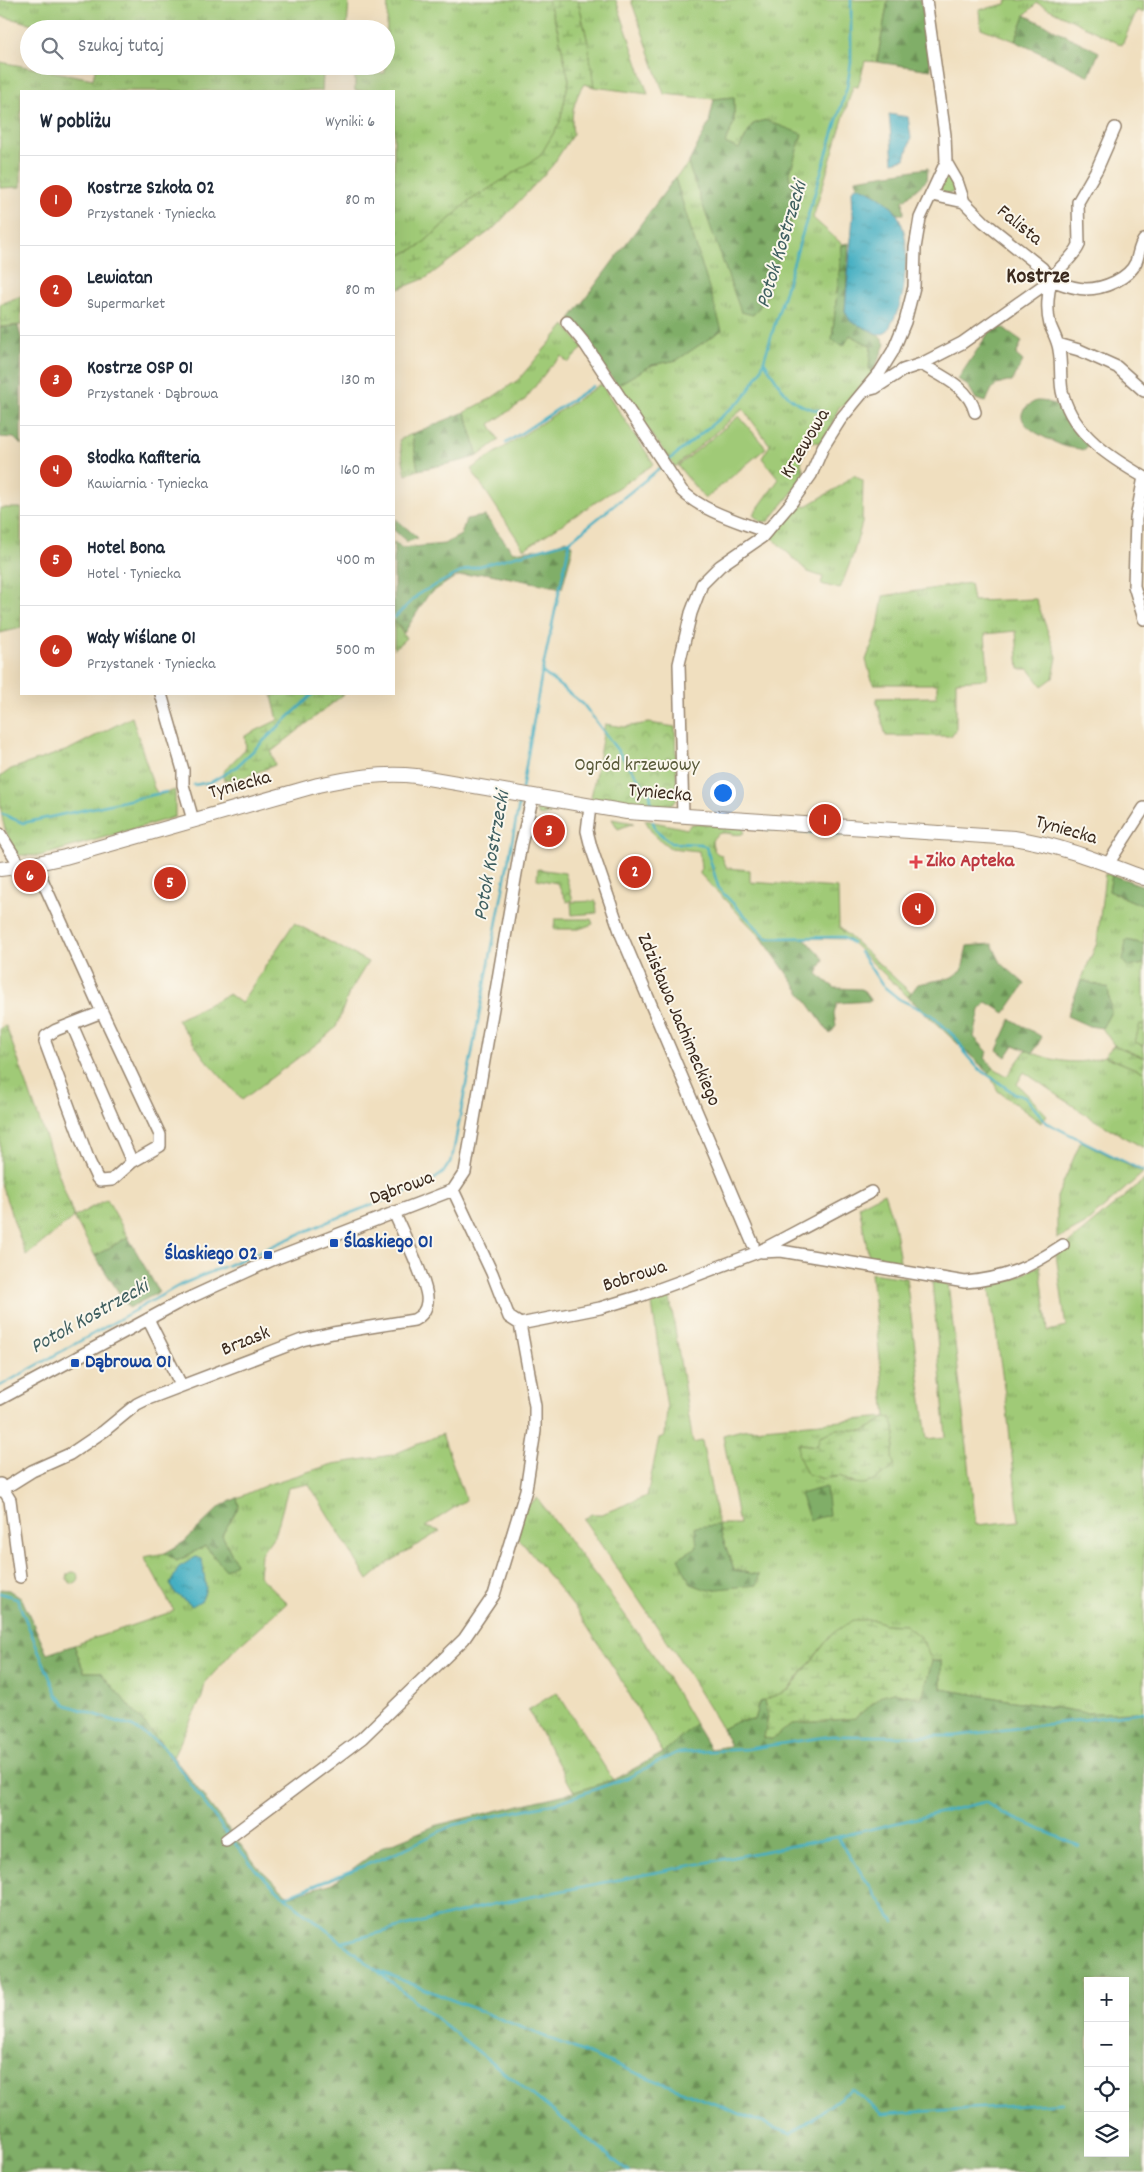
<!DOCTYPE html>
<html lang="pl">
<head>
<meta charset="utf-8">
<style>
	:root { --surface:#fff; --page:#f6f6f7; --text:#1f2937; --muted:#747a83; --line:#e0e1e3; --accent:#c8321e }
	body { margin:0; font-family:Dekko,sans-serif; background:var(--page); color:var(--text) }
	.controls { position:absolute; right:15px; bottom:15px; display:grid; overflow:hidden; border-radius:0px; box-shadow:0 5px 20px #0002 }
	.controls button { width:45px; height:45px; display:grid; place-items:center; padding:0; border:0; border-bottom:1px solid var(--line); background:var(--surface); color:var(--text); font:25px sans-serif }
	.you { position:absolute; left:722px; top:792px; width:18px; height:18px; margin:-12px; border:4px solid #fff; border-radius:50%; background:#1a73e8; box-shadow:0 0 0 8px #1a73e833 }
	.badge { display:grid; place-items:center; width:32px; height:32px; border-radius:50%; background:var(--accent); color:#fff; font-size:16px; font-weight:700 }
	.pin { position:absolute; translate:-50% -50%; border:2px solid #fff; box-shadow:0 1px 5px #0006 }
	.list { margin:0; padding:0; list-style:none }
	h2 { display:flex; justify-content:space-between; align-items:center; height:65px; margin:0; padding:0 20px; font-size:21px }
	h2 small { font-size:16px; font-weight:400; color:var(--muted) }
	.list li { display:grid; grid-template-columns:32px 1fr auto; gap:15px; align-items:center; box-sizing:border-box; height:90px; padding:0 20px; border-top:1px solid var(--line) }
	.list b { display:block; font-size:19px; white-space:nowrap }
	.list p { margin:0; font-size:16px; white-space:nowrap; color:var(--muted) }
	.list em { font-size:16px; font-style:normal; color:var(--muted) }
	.icon { flex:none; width:28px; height:28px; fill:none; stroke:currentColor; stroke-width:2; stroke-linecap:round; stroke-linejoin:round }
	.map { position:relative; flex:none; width:1144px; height:2172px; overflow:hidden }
	.search { position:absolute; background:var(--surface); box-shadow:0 5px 20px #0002; left:20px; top:20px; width:375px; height:55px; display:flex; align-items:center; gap:12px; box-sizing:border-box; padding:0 18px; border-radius:28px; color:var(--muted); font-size:19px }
	.panel { position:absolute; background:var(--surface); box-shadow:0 5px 20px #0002; left:20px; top:90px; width:375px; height:605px; border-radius:0px }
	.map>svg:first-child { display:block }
</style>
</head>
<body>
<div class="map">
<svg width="1144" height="2172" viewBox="0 0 1144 2172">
	<defs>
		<pattern id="grass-tufts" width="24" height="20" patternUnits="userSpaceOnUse" patternTransform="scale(1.25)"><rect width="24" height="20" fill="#a0ca77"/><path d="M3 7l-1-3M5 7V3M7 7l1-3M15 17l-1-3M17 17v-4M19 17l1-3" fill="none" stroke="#84a461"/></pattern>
		<pattern id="forest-firs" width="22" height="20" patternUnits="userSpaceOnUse" patternTransform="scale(1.25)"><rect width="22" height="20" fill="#80ae68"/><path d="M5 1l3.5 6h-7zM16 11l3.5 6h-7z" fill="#6a8e55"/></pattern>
		<pattern id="wetland-marsh" width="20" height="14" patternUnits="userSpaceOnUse" patternTransform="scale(1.25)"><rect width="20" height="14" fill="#a0ca77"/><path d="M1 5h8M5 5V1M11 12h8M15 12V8" fill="none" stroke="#84a461"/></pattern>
		<pattern id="park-crowns" width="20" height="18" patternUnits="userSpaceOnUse" patternTransform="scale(1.25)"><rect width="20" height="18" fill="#a0ca77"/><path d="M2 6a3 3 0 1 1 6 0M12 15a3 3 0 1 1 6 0" fill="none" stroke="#84a461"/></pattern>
		<pattern id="water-ripples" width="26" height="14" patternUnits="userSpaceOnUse" patternTransform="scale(1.25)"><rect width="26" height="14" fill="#44afc2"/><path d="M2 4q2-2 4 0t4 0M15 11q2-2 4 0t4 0" fill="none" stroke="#3a8f9d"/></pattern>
	</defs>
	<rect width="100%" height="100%" fill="#fbf7ec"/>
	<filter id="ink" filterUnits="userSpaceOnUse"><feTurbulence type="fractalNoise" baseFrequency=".02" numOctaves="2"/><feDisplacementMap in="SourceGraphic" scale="10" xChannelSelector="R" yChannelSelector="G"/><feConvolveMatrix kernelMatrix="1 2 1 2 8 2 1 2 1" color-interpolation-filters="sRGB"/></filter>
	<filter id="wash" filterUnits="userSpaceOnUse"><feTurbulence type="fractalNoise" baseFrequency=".0096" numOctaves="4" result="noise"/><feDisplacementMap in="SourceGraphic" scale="20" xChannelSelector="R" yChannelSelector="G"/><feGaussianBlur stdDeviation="1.12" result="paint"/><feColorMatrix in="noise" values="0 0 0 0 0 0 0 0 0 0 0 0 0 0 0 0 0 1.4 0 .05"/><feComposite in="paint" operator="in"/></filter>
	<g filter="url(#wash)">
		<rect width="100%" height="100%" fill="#f0dfbf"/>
		<!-- grass -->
		<path fill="url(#grass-tufts)" stroke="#6e7a4a" fill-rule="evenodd" d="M0,0H349L347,29H54L0,16Z
			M388,0H548L558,31L569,80L560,122L540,157L468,202L420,246L394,258V91H355V75L385,73Z
			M578,0H616L648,94L594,87L588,43Z
			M631,0H888L877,62L865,61L858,87L853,86L813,218L842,244L832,340L850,335L871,346L869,369L874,371L846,405L839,407L829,431L820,443L809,441L801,463L804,472L799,484L769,521L761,522L753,515L779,479L762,458L770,445L743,409L675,467L617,385L652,365L677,360L721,330L675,178L688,164L696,185L797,204L789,175L802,134L753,124L739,149L724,143L734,123V97L714,99L664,94Z
			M1007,0H1144V13L1137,10L1122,45L1037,3L1025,15L1015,41L981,28L979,10L1006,4Z
			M0,62L93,79L96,66H345V73L323,75L322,91H21V187L0,188Z
			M946,176H949L955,190C952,195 944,194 940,190L939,186Z
			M565,325L583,348L568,363L562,356L549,368L524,401L490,424L499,440L478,456L465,412L490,399L518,380Z
			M412,434L418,470L406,475L399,440Z
			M854,475L863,481L862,523L853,555L840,589L821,584L823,577L808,572L770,536L798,499L805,507L837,488Z
			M0,508H21V628L0,633Z
			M970,583L973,601L1036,599L1057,657L1053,678L1042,686L1029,669H1019L1016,631L985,634L988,671L987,679L956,681V729L951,736H886L876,698L937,697V684H873L866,660L878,628L883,596Z
			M132,717L154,788L159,795L175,790V817L40,856L18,855C0,826 0,812 0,777L11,769L68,750Z
			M540,804L557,806L558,810L542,816L538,815L536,810Z
			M612,819L634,823L618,829Z
			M645,820L687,829L691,824L742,827L744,829L743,834C731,837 719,826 712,841C713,848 714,853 721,855L727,868L750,870V882L838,888L839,927L911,993L908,997L848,939L761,937L700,874L701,868L699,851L670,848L654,835Z
			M1105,874L1112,875L1109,891L1144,906V944L1126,940L1128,967L1144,964V1025L1140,1024L1135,1042L1144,1046V1058L1114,1045L1102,1028L1111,1012L1108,988L1081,980L1097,943Z
			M294,923L368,962L349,993L336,1027L323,1039L242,1100L205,1059L177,1020L229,994L241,1003Z
			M6,1026L74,1217L107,1199L128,1237L95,1256L74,1217L26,1256L0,1181V1028Z
			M1026,1050C1051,1061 1078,1067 1104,1056L1144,1072V1148L1091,1118L1024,1072L1017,1084L1047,1115L1041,1123L998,1091L989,1073L994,1068L1007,1076Z
			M1081,1141L1143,1173L1085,1224L1057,1239V1197Z
			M1144,1180V1712L1087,1713L941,1689V1661H932L921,1638L905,1625L885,1624L874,1620L833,1633L788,1690L759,1703L754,1720L736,1722L722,1729L678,1657L584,1520L591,1514H602L647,1496L659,1438L665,1436L667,1408L651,1297L669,1291L693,1443L702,1441L718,1524H739L723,1435L742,1430L886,1417L871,1273L906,1278L927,1439L946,1437L932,1281L948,1283L976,1525L1019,1521L1006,1401L989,1283L1010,1281L1040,1265L1048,1331L1066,1327L1056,1254ZM886,1417L896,1434L892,1458L851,1483L840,1476L824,1479L807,1474L799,1444L817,1446L838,1429L865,1431ZM718,1525L734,1571L758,1575L691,1584L698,1547Z
			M884,1193L894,1224L901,1268L870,1263L859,1206Z
			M442,1434L466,1500L425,1527L440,1531L388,1563L368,1580L309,1484L288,1488L276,1533L261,1554L259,1576L287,1603L233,1651L205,1683L202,1697L173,1757L100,1672H84L74,1645L174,1611L144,1557L165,1553L177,1561L205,1546L226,1569L236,1563L222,1535L239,1506L237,1498L269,1484L333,1464L392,1455Z
			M537,1498L615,1601L657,1660L695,1724L663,1753L617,1673L578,1612L516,1535L523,1509Z
			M67 1578a6 6 0 1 1 12 0a6 6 0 1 1-12 0Z
			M557,1692L613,1780L574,1792L528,1710Z"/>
		<!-- forest -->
		<path fill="url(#forest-firs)" stroke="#5e6c43" fill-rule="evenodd" d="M888,0H921L931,70L877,62Z
			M1025,15L1099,52L1089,76L1015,41Z
			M734,97V123L725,143L739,149L753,124L765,120L802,134L789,175L797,204L765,299L753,315L741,312L688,164L709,123L714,99Z
			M928,168L927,180L903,201L904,214H898C887,201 873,192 857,186L856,179Z
			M675,178L722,330L677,360L652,365L617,385L570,319Z
			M849,243L845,311C855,331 875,325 885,344L874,371L869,370L871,346L850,335L844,346L832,340L842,244Z
			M18,326L21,338V445L14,438L0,437V327Z
			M1002,327L1022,341L1016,355L1023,361L1012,382C993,382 993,386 986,402L976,399L969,387L958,379L989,332Z
			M1036,401C1060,401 1059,410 1071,427C1076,434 1082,440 1088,445L1084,450C1077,448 1068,448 1061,445C1042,437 1000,418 1036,401Z
			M465,412L478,456L462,461L418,470L412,434Z
			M485,516L513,552L546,548L567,540L573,547L562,588L485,573L455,577L428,595L404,633L394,620V542L402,548L444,544L461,535L466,519Z
			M396,519L418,538L407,542L394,530Z
			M1112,875L1144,886V906L1109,891Z
			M761,937L804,938L824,959L817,974L835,988L862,989L871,1001L837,1003L834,1014L836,1026L830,1034Z
			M1126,940L1144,944V964L1128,967L1123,961Z
			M992,944L1001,963L1025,984L1005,1013L987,1002L980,1010L974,1037L988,1052L985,1058L994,1068L989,1073L908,997L918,984L950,978L962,971L967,946Z
			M1081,980L1108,988L1111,1012L1102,1028L1089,1026L1067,1016Z
			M1011,1019L1042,1037L1033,1053L1014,1045L1006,1057L997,1050Z
			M128,1237L159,1292L129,1308L95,1256Z
			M826,1487L829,1515L810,1520L800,1494Z
			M237,1498L239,1506L222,1535L236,1563L226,1570L205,1546L177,1561L165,1553L184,1542L221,1506Z
			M718,1525L734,1570L759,1575L757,1585L708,1590L691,1584L678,1558L697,1547L695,1527Z
			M0,1589L9,1590L22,1599L47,1654L74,1645L84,1672H100L173,1757L257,1866L289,1896L333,1883L381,1848L437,1825L574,1792L613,1780L663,1753L695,1724L710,1749L730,1746L722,1729L736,1722L754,1720L759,1703L764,1700L768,1717L764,1738L771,1739L792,1724L855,1718L882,1695L893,1692L922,1698L932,1661H941V1689L1087,1713L1144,1712V2172H0ZM1088,1981H1125V2153H1088Z"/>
		<!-- wetland -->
		<path fill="url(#wetland-marsh)" stroke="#6e7a4a" d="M548,0H578L588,43L594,87L584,84C574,99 570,116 573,134L552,166L494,228L426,278L394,291V258L420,246L468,202L540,156L560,122L569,80L558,31Z
			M21,296V325L0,327V304Z
			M394,620L406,638L394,649Z
			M280,694H344L271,752L275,765L241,779L224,780L223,772L246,748L245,736L278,720L272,696Z
			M1140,1024L1144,1025V1046L1135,1042Z
			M1114,1045L1144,1058V1072L1104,1056Z
			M886,1417L891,1418L896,1434L892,1458L895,1466C874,1481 865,1492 840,1476L824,1479L807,1474L798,1455L799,1444L817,1446L820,1436L838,1429L865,1431Z
			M853,1620H874L885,1624L905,1625L921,1638L932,1661L922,1698L893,1692L882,1695L855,1718L792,1724L772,1739L764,1738L768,1717L764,1700L789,1690L833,1633Z"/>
		<!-- park -->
		<path fill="url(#park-crowns)" stroke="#6e7a4a" d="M649,723L675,727L677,799L669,806H646L591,798L605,724L624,727Z
			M538,869L565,873L573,900L567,902L557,883L537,879Z
			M555,919H591L593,924L579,929H554Z"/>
		<!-- pitch -->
		<path fill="#a0ca77" stroke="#6e7a4a" d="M601,384L654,464L524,549L471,469Z
			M739,416L766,448L705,499L678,466Z
			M596,901L597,913L572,915L571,902Z"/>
		<!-- water -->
		<path fill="url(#water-ripples)" stroke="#406c70" d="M889,114L908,117L911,138L905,159L893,162Z
			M857,186C901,201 910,229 905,273C904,282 904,292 901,300C899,311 892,322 887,332L880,335L850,321L845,311L853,216L852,190Z
			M196,1557L202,1559L206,1588L202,1600L192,1606L175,1593L170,1584L179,1567Z"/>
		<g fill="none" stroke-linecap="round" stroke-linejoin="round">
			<!-- stream -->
			<path stroke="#44afc2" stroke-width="2.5" d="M764,361C781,388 788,406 822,411
				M506,443L593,386
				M668,461L744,398L761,370L847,87L851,63V0
				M394,618L420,593L465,570L570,541
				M542,672L583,704L650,794L652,807
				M194,785L211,782L235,768L313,694
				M522,789L542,672L570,541L660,468
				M2,814L23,823L166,792
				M653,822L656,830L671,843L701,844L706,847L719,889L767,938L842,937L852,943
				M756,828L846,835
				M860,952L882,985L899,999L932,1015L958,1040L967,1056L978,1068L1014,1093L1026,1098L1047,1123L1143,1171
				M335,1219L429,1183L443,1173L452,1159L520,799
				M226,1266L332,1220
				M0,1386L180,1285L223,1267
				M0,1593L10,1596
				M13,1598L17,1599L57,1695L67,1705L133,1727L163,1746L227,1834
				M837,1837L894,1922
				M233,1841L256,1870L285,1897L629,2172
				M285,1897L396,1853L453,1825L559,1802L627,1778L676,1753L747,1749L831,1736H955L1144,1712
				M343,1942L494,1904L837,1837L985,1802L1002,1813L1079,1846
				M379,1971L791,2134L852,2089L883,2114L1062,2103"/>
		</g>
	</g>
	<g filter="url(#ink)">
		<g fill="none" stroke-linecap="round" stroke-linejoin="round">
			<!-- minor casing -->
			<g stroke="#96846e" stroke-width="14">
				<path id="minor" d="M926,0L945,135L946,162L957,181L964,202L984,222L1042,268L1051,280C1048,295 1046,309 1050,325C1053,333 1058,341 1059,350C1062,364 1059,383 1063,395C1074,435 1111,458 1144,477
					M932,195L964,202
					M1051,280C1059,266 1073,259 1079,245L1078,202L1097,169L1115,128
					M567,322L585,344L682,491C704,512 738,521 766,532
					M1058,344L1079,350L1117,367L1144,391
					M921,364C941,376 969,387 975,412
					M864,391L880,372L893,351L905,322L914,287L915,248L920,218L946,162
					M1144,477L1136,519L1134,586L1144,619
					M161,694L183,770V785L193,820
					M590,807L587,831L591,847L621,934L753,1244
					M683,816L679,664L691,613L702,584L720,566L762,537L791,503L811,475L823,447L840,420L864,391L875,388L903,370L921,364L962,343L1051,280C1062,284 1074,289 1086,289C1103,289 1129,279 1136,262C1139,254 1139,246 1144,240
					M0,834L21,867
					M35,864L102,1012L56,1030L46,1036L45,1042L89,1161L97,1178L100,1181L112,1180L132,1162L160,1146V1135L102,1012
					M1108,864L1144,808
					M72,1025L132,1162
					M762,1252L781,1251L965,1282C1005,1279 1030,1267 1063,1245
					M148,1319L181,1385
					M520,1324L600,1308L640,1296L684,1280L758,1252L871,1192
					M0,1399L176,1304L272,1260L453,1190L465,1172L521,844L533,796
					M0,1484L10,1500L20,1577
					M0,1491L32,1471L70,1454L104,1431L137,1404L145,1400L302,1340L333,1333L414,1320C422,1316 426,1311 427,1302C430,1286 401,1230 394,1212
					M226,1840L362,1738L464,1639L494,1595L526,1490L535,1431V1406L520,1324L509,1317L492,1273L453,1190"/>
			</g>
			<!-- tertiary casing -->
			<g stroke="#96846e" stroke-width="16">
				<path id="tertiary" d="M0,869L24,866L65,857L318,785C350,778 383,772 416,776L627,812L1014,838C1060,845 1101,862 1144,878"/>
			</g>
			<!-- minor -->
			<use href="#minor" stroke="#fff" stroke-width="11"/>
			<!-- tertiary -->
			<use href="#tertiary" stroke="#fff" stroke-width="14"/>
		</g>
	</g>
	<!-- markers -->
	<path fill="#e0444e" stroke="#fbf7ec" stroke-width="2" d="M913.5 854.5h5v5h5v5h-5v5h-5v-5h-5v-5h5z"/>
	<g fill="#1a4fb4" stroke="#fbf7ec" stroke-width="2">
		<rect x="329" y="1238" width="10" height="10" rx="2.5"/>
		<rect x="263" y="1250" width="10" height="10" rx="2.5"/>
		<rect x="70" y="1358" width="10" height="10" rx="2.5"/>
	</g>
	<g text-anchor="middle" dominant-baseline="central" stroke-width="4" stroke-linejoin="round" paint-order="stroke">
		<!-- street labels -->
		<g font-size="20" fill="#3b2a1e" stroke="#fbf7ec">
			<text transform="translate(1019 226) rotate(39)">Falista</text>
			<text transform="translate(806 444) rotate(-59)">Krzewowa</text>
			<text transform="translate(240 786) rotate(-15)">Tyniecka</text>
			<text transform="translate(660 794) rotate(5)">Tyniecka</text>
			<text transform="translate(1066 831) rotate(16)">Tyniecka</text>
			<text transform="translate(678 1020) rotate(67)">Zdzisława Jachimeckiego</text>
			<text transform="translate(402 1189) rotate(-20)">Dąbrowa</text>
			<text transform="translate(635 1277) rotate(-18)">Bobrowa</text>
			<text transform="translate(246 1342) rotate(-22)">Brzask</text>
		</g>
		<!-- park labels -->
		<g font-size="20" fill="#595a39" stroke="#fbf7ec">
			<text x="637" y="766">Ogród krzewowy</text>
		</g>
		<!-- health labels -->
		<g font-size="20" font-weight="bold" fill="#be3a42" stroke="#fbf7ec" text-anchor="start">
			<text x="926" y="862">Ziko Apteka</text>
		</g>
		<!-- transit labels -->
		<g font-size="20" font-weight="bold" fill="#164399" stroke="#fbf7ec" text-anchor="start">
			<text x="344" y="1243">Ślaskiego 01</text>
			<text x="258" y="1255" text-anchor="end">Ślaskiego 02</text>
			<text x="85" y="1363">Dąbrowa 01</text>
		</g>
		<!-- water labels -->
		<g font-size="21" font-style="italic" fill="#3f5f60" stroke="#fbf7ec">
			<text transform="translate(783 245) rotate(-73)">Potok Kostrzecki</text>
			<text transform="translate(493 856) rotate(-80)">Potok Kostrzecki</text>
			<text transform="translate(90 1318) rotate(-29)">Potok Kostrzecki</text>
		</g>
		<!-- quarter labels -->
		<g font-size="22" font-weight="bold" fill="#3b2a1e" stroke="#fbf7ec">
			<text x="1038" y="277">Kostrze</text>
		</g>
	</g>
</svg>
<div class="controls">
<button>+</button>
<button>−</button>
<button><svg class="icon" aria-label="locate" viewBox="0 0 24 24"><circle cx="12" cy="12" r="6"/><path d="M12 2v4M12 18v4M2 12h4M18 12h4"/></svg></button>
<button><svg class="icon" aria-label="layers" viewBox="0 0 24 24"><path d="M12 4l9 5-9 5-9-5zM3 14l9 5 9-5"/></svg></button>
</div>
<div class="you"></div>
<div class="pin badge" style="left:825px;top:820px">1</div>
<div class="pin badge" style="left:635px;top:872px">2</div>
<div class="pin badge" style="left:549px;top:831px">3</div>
<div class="pin badge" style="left:918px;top:909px">4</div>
<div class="pin badge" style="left:170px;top:883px">5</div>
<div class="pin badge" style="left:30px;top:876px">6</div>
<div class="search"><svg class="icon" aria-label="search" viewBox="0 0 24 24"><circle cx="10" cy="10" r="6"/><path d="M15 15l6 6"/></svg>Szukaj tutaj</div>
<section class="panel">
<h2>W pobliżu<small>Wyniki: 6</small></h2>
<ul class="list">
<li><span class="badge">1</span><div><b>Kostrze Szkoła 02</b><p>Przystanek · Tyniecka</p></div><em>80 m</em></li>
<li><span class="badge">2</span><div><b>Lewiatan</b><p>Supermarket</p></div><em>80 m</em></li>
<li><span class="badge">3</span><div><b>Kostrze OSP 01</b><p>Przystanek · Dąbrowa</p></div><em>130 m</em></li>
<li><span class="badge">4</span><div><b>Słodka Kafiteria</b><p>Kawiarnia · Tyniecka</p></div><em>160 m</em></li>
<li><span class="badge">5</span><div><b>Hotel Bona</b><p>Hotel · Tyniecka</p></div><em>400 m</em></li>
<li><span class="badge">6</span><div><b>Wały Wiślane 01</b><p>Przystanek · Tyniecka</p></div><em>500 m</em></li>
</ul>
</section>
</div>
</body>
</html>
